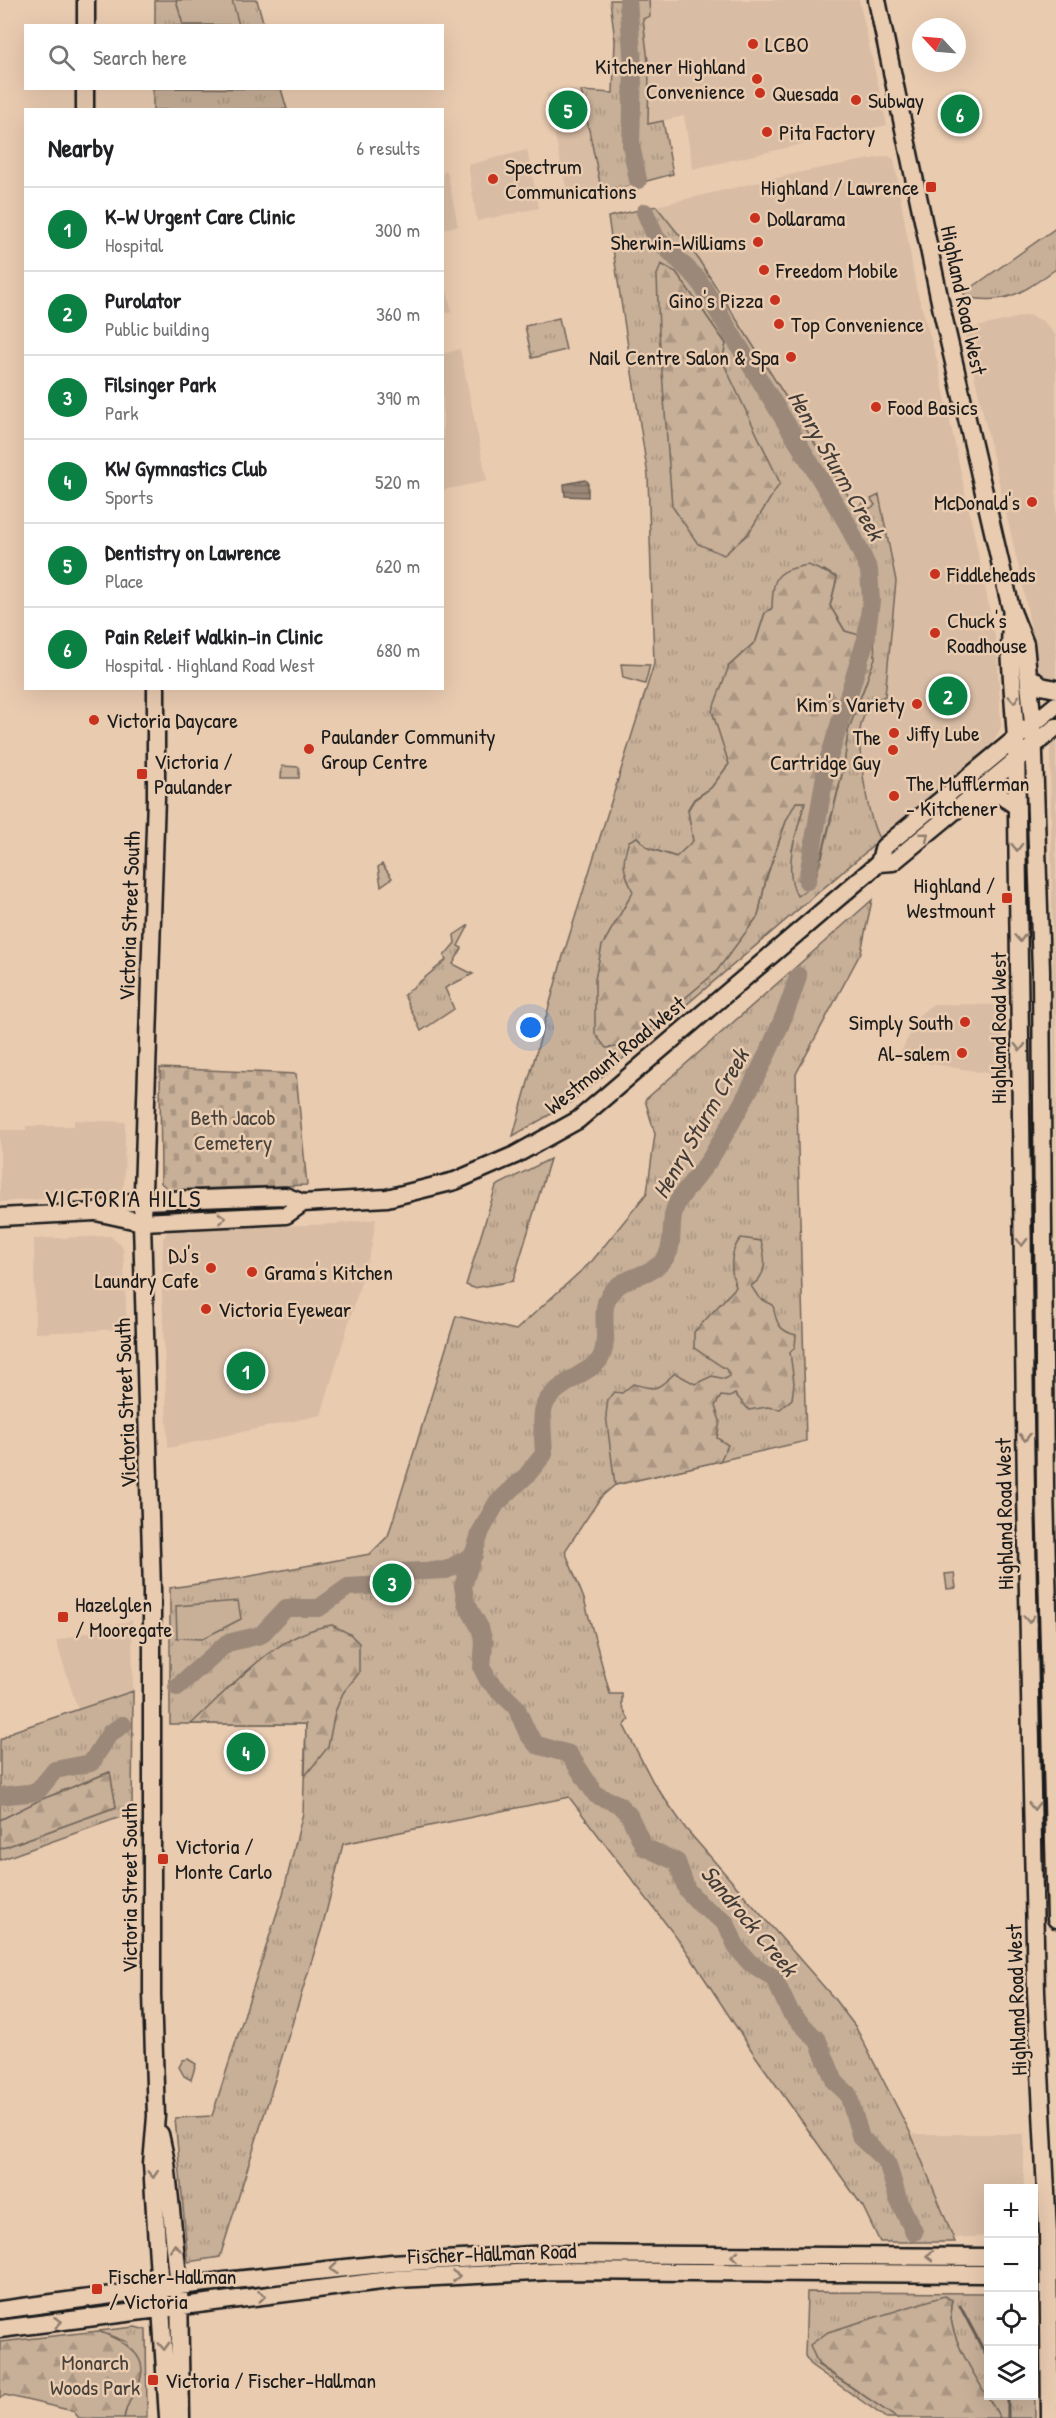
<!DOCTYPE html>
<html lang="en">
<head>
<meta charset="utf-8">
<style>
	:root { --surface:#fff; --page:#f2f2f2; --text:#202124; --muted:#757577; --line:#e0e0e0; --accent:#0b8043 }
	body { margin:0; font-family:"Patrick Hand",sans-serif; background:var(--page); color:var(--text) }
	.controls { position:absolute; right:18px; bottom:18px; display:grid; overflow:hidden; border-radius:0px; box-shadow:0 6px 24px #0002 }
	.controls button { width:54px; height:54px; display:grid; place-items:center; padding:0; border:0; border-bottom:2px solid var(--line); background:var(--surface); color:var(--text); font:30px sans-serif }
	.compass { position:absolute; left:912px; top:18px; width:54px; height:54px; border-radius:50%; background:var(--surface); box-shadow:0 6px 24px #0002; rotate:296deg }
	.you { position:absolute; left:531px; top:1028px; width:21px; height:21px; margin:-15px; border:4px solid #fff; border-radius:50%; background:#1a73e8; box-shadow:0 0 0 9px #1a73e833 }
	.badge { display:grid; place-items:center; width:39px; height:39px; border-radius:50%; background:var(--accent); color:#fff; font-size:20px; font-weight:700 }
	.pin { position:absolute; translate:-50% -50%; border:3px solid #fff; box-shadow:0 2px 6px #0006 }
	.list { margin:0; padding:0; list-style:none }
	h2 { display:flex; justify-content:space-between; align-items:center; height:78px; margin:0; padding:0 24px; font-size:26px }
	h2 small { font-size:20px; font-weight:400; color:var(--muted) }
	.list li { display:grid; grid-template-columns:39px 1fr auto; gap:18px; align-items:center; box-sizing:border-box; height:84px; padding:0 24px; border-top:2px solid var(--line) }
	.list b { display:block; font-size:22px; white-space:nowrap }
	.list p { margin:0; font-size:20px; white-space:nowrap; color:var(--muted) }
	.list em { font-size:20px; font-style:normal; color:var(--muted) }
	.icon { flex:none; width:33px; height:33px; fill:none; stroke:currentColor; stroke-width:2; stroke-linecap:round; stroke-linejoin:round }
	.map { position:relative; flex:none; width:1056px; height:2418px; overflow:hidden }
	.search { position:absolute; background:var(--surface); box-shadow:0 6px 24px #0002; left:24px; top:24px; width:420px; height:66px; display:flex; align-items:center; gap:15px; box-sizing:border-box; padding:0 21px; border-radius:0px; color:var(--muted); font-size:22px }
	.panel { position:absolute; background:var(--surface); box-shadow:0 6px 24px #0002; left:24px; top:108px; width:420px; height:582px; border-radius:0px }
	.map>svg:first-child { display:block }
</style>
</head>
<body>
<div class="map">
<svg width="1056" height="2418" viewBox="0 0 1056 2418">
	<defs>
		<pattern id="grass-tufts" width="24" height="20" patternUnits="userSpaceOnUse" patternTransform="scale(1.5)"><rect width="24" height="20" fill="#c7af98"/><path d="M3 7l-1-3M5 7V3M7 7l1-3M15 17l-1-3M17 17v-4M19 17l1-3" fill="none" stroke="#aa9682"/></pattern>
		<pattern id="forest-firs" width="22" height="20" patternUnits="userSpaceOnUse" patternTransform="scale(1.5)"><rect width="22" height="20" fill="#c7af98"/><path d="M5 1l3.5 6h-7zM16 11l3.5 6h-7z" fill="#aa9682"/></pattern>
		<pattern id="cemetery-stones" width="16" height="16" patternUnits="userSpaceOnUse" patternTransform="scale(1.5)"><rect width="16" height="16" fill="#c7af98"/><path d="M2 7V4a2 2 0 0 1 4 0v3zM10 15v-3a2 2 0 0 1 4 0v3z" fill="#aa9682"/></pattern>
		<pattern id="water-rules" width="6" height="5" patternUnits="userSpaceOnUse" patternTransform="scale(1.5)"><rect width="6" height="5" fill="#9b8878"/><path d="M0 2.5h6" fill="none" stroke="#7e6e62"/></pattern>
	</defs>
	<rect width="100%" height="100%" fill="#e9cbb0"/>
	<filter id="ink" filterUnits="userSpaceOnUse"><feTurbulence type="fractalNoise" baseFrequency=".0167" numOctaves="2"/><feDisplacementMap in="SourceGraphic" scale="12" xChannelSelector="R" yChannelSelector="G"/><feConvolveMatrix kernelMatrix="1 2 1 2 8 2 1 2 1" color-interpolation-filters="sRGB"/></filter>
	<g filter="url(#ink)">
		<!-- built -->
		<path fill="#d8bca4" d="M649,0H859L887,125L693,169L684,116L648,124L649,70L643,18L650,16Z
			M565,89L581,91L602,193L569,201L546,94Z
			M527,150L539,208L477,221L468,165Z
			M888,156L894,159L916,288L937,360L984,581L997,647L1001,727L992,745L880,840L875,831L863,776L860,729L869,703L885,696L887,660L875,505L868,509L858,507L851,500L697,257L656,206L811,170Z
			M447,171L458,226L443,229V172Z
			M442,269L452,312L443,314H442Z
			M1029,315L1043,321L1056,336V680L1047,678L1039,671L1022,582L964,330Z
			M460,349L487,481L443,490V354Z
			M1056,740V1213L1050,745Z
			M933,1004L1003,1005L1004,1076L898,1058L919,1015Z
			M74,1120L125,1122L124,1184L121,1190L113,1194L0,1202V1130H26V1126H74Z
			M376,1219L371,1249L321,1415L168,1448L162,1294L163,1239L169,1230L336,1224Z
			M110,1236L123,1247L127,1329L35,1333L34,1239Z
			M132,1620L133,1691L78,1710L56,1641Z
			M911,2134H1024V2188H988V2236L954,2238Z"/>
		<!-- grass -->
		<path fill="url(#grass-tufts)" stroke="#72665a" stroke-width="1.5" fill-rule="evenodd" d="M155,0H257L264,25L155,26Z
			M610,0H649L650,16L643,19L649,70L648,124L663,121L673,174L602,193L581,91L613,93L615,41Z
			M153,88L281,89L287,109L153,110Z
			M656,206L697,257L851,500L858,507L863,503L869,509L875,505L871,499L879,495L896,581L885,696L869,703C866,711 861,721 860,730C858,753 868,821 880,840L572,1102L513,1136L563,956L654,664L648,476L608,217ZM676,272L726,344L722,360ZM824,570L837,578L830,606L845,631L855,635L867,680L848,731L844,766L822,857L792,850L805,802H795L786,821L766,879L758,916L716,971L629,1046L602,946L633,892L637,837L648,848L677,857L693,841L688,809L694,799L711,788L729,764L724,747L729,666L756,641L765,613Z
			M1056,228V269C1024,291 1007,306 966,297L958,284L971,288Z
			M559,318L566,350L532,358L525,326Z
			M282,766L299,767V778H281Z
			M382,864L392,878L381,886L378,867Z
			M872,900L861,952L796,1074L806,1441L615,1485L601,1497L565,1551L584,1599L610,1694H622V1706L629,1720L624,1726L653,1782L686,1829L832,1996L855,2026L911,2134L955,2242H880L863,2207L754,2054L686,1950L569,1797L343,1844L324,1921L220,2257L188,2262L175,2118L212,2116L283,1894L303,1813L306,1724H170V1588L240,1578L370,1554L388,1536L456,1316L516,1330L592,1261L647,1193L655,1134L645,1100Z
			M469,925L458,946L462,948L453,964L473,974L445,988L454,1009L421,1031L404,995L446,960L444,956L455,943L454,935Z
			M550,1159L513,1281L474,1288L466,1285L496,1186Z
			M954,1573L956,1588L947,1589L945,1574Z
			M133,1691L132,1813L0,1860V1849L116,1807L109,1772L41,1800L0,1820V1740L14,1731Z
			M188,2059L196,2064L191,2080L184,2076L179,2067L183,2060Z
			M807,2292L988,2293V2396H1034V2318L1035,2418H1000C983,2388 942,2334 952,2300L818,2365L897,2418H886L812,2366L805,2356Z
			M135,2327L146,2330L147,2418H124L128,2402L140,2381L127,2342L98,2331Z"/>
		<!-- forest -->
		<path fill="url(#forest-firs)" stroke="#72665a" stroke-width="1.5" d="M661,264L676,272L726,344L722,360L780,483L748,534L724,555L698,544L672,506L659,332L657,275Z
			M808,565L837,577L830,606L845,631L874,639L875,658L848,731L844,766L814,885L797,896C782,868 797,832 805,802H796L786,821L766,879L758,916L716,972L628,1046L606,1048L595,1034V979L602,946L633,892C623,870 621,864 629,841L637,837L648,848L676,857L693,841L688,810L694,800L711,788L729,764L712,711L729,666L756,641L765,613L772,608C773,575 776,571 808,565Z
			M741,1238L761,1241C766,1259 768,1275 751,1286L759,1298L773,1305C776,1323 779,1331 796,1335L795,1347L790,1352L794,1383L792,1399L780,1409L767,1407L749,1410L735,1394L730,1397L721,1396L715,1406L720,1421L717,1438L728,1445L720,1461L615,1485L606,1415L608,1399L614,1392L622,1393L633,1384C657,1390 656,1391 675,1373L695,1384L712,1376L725,1379L730,1376L727,1370L694,1348V1332L736,1287C730,1272 729,1251 741,1238Z
			M332,1625L350,1634L359,1643V1673L343,1693L335,1712L328,1747L305,1776L306,1724H191C231,1687 276,1633 332,1625Z
			M110,1772L116,1807L0,1849V1820L40,1800Z
			M944,2296L952,2300C942,2334 984,2388 1000,2418H897L818,2364L810,2345L828,2332Z
			M98,2331C119,2339 152,2354 139,2383C133,2396 126,2404 124,2418H79L73,2411L5,2395L0,2398V2342Z"/>
		<!-- cemetery -->
		<path fill="url(#cemetery-stones)" stroke="#72665a" stroke-width="1.5" d="M160,1068L296,1074L307,1185L169,1190L161,1183Z"/>
		<!-- garden -->
		<path fill="#c7af98" stroke="#72665a" stroke-width="1.5" d="M176,0H232L239,25H183Z
			M621,664L650,665L645,684L623,678Z
			M238,1601L241,1619L202,1639L177,1638L176,1606Z"/>
		<!-- water -->
		<path fill="url(#water-rules)" stroke="#685d53" stroke-width="1.5" d="M585,480L588,482V497L565,496L564,484Z"/>
		<g fill="none" stroke-linecap="round" stroke-linejoin="round">
			<!-- stream -->
			<path stroke="#685d53" stroke-width="3" d="M960,2306L988,2359
				M1008,2396V2418"/>
			<!-- river -->
			<path stroke="#9b8878" stroke-width="18" d="M628,0L633,66L631,145L638,180
				M645,212L656,238L698,279L847,523L869,570L871,601L866,639L827,764L807,881
				M798,976C781,1034 743,1104 712,1156C701,1174 682,1190 675,1208C669,1223 675,1243 666,1257C653,1277 628,1274 613,1290C596,1309 611,1334 602,1355C599,1364 590,1368 582,1373C537,1402 541,1401 544,1454L527,1475L496,1504L481,1531L463,1586L466,1603L480,1628L484,1642L482,1668L488,1680L516,1707L528,1734L537,1745L569,1754L596,1795L618,1804L629,1815L644,1847L677,1862L687,1890L701,1905L726,1923L737,1948L749,1962L774,1978L790,2012L818,2041L835,2082L848,2094L861,2138L887,2162L898,2199L914,2232
				M177,1687L227,1643L261,1635L286,1608H319L348,1587L382,1585L401,1572L446,1570L474,1555
				M0,1796L37,1792L55,1770L91,1763L110,1733L123,1725"/>
			<!-- secondary casing -->
			<g stroke="#1c1c1c" stroke-width="21">
				<path id="secondary" d="M877,0L942,311L1011,609L1025,644L1033,724L1041,971L1045,1491L1056,1919
					M86,26V0
					M85,110V88
					M1011,616L1010,650L1016,739L1026,1492L1036,1992L1048,2232L1050,2418
					M1029,676L1041,686L1056,689
					M156,688V797L142,1222L152,1591V1994L156,2116L152,2164L168,2418
					M968,800L1000,795L1016,806
					M879,863L893,862L1056,727
					M96,1212L142,1222L286,1215L303,1203
					M0,1217L95,1212L122,1203L143,1201L285,1196L303,1203L387,1198L455,1181L515,1155L578,1120L879,863L884,847L1056,705
					M160,2134L166,2162L179,2286L181,2418
					M0,2310L179,2286L392,2263L547,2254L988,2257
					M0,2329L397,2279L554,2271L988,2274"/>
			</g>
			<!-- secondary -->
			<use href="#secondary" stroke="#e9cbb0" stroke-width="16"/>
		</g>
		<!-- one-way arrows -->
		<defs><path id="oneway-chevron" d="M-2-3.5L2.5 0L-2 3.5" fill="none" stroke-width="1.6" stroke-linecap="round" stroke-linejoin="round" transform="scale(1.5)"/></defs>
		<g stroke="#8d7c6d">
			<use href="#oneway-chevron" transform="translate(1014 699) rotate(86)"/>
			<use href="#oneway-chevron" transform="translate(925 836) rotate(-40)"/>
			<use href="#oneway-chevron" transform="translate(1017 847) rotate(89)"/>
			<use href="#oneway-chevron" transform="translate(1020 938) rotate(88)"/>
			<use href="#oneway-chevron" transform="translate(1020 1047) rotate(89)"/>
			<use href="#oneway-chevron" transform="translate(222 1218) rotate(-3)"/>
			<use href="#oneway-chevron" transform="translate(1022 1242) rotate(89)"/>
			<use href="#oneway-chevron" transform="translate(1025 1437) rotate(89)"/>
			<use href="#oneway-chevron" transform="translate(1029 1619) rotate(88)"/>
			<use href="#oneway-chevron" transform="translate(1034 1806) rotate(89)"/>
			<use href="#oneway-chevron" transform="translate(153 2174) rotate(86)"/>
			<use href="#oneway-chevron" transform="translate(175 2248) rotate(-96)"/>
			<use href="#oneway-chevron" transform="translate(735 2256) rotate(-180)"/>
			<use href="#oneway-chevron" transform="translate(930 2256) rotate(-180)"/>
			<use href="#oneway-chevron" transform="translate(334 2269) rotate(174)"/>
			<use href="#oneway-chevron" transform="translate(456 2276) rotate(-3)"/>
			<use href="#oneway-chevron" transform="translate(262 2296) rotate(-7)"/>
			<use href="#oneway-chevron" transform="translate(58 2322) rotate(-7)"/>
			<use href="#oneway-chevron" transform="translate(164 2346) rotate(88)"/>
		</g>
	</g>
	<!-- markers -->
	<g fill="#c8321e" stroke="#e9cbb0" stroke-width="2">
		<circle cx="753" cy="44" r="6"/>
		<circle cx="757" cy="79" r="6"/>
		<circle cx="760" cy="93" r="6"/>
		<circle cx="856" cy="100" r="6"/>
		<circle cx="767" cy="132" r="6"/>
		<circle cx="493" cy="179" r="6"/>
		<rect x="925" y="181" width="12" height="12" rx="3"/>
		<circle cx="755" cy="218" r="6"/>
		<circle cx="758" cy="242" r="6"/>
		<circle cx="764" cy="270" r="6"/>
		<circle cx="775" cy="300" r="6"/>
		<circle cx="779" cy="324" r="6"/>
		<circle cx="791" cy="357" r="6"/>
		<circle cx="876" cy="407" r="6"/>
		<circle cx="1032" cy="502" r="6"/>
		<circle cx="935" cy="574" r="6"/>
		<circle cx="935" cy="633" r="6"/>
		<circle cx="917" cy="704" r="6"/>
		<circle cx="94" cy="720" r="6"/>
		<circle cx="894" cy="733" r="6"/>
		<circle cx="309" cy="749" r="6"/>
		<circle cx="893" cy="750" r="6"/>
		<rect x="136" y="768" width="12" height="12" rx="3"/>
		<circle cx="894" cy="796" r="6"/>
		<rect x="1001" y="892" width="12" height="12" rx="3"/>
		<circle cx="965" cy="1022" r="6"/>
		<circle cx="962" cy="1053" r="6"/>
		<circle cx="211" cy="1268" r="6"/>
		<circle cx="252" cy="1272" r="6"/>
		<circle cx="206" cy="1309" r="6"/>
		<rect x="57" y="1611" width="12" height="12" rx="3"/>
		<rect x="157" y="1853" width="12" height="12" rx="3"/>
		<rect x="91" y="2283" width="12" height="12" rx="3"/>
		<rect x="147" y="2374" width="12" height="12" rx="3"/>
	</g>
	<g text-anchor="middle" dominant-baseline="central" stroke-width="5" stroke-linejoin="round" paint-order="stroke">
		<!-- poi labels -->
		<g font-size="22" fill="#1c1c1c" stroke="#e9cbb0" text-anchor="start">
			<text x="765" y="44">LCBO</text>
			<text x="745" y="66" text-anchor="end">Kitchener Highland<tspan x="745" dy="25">Convenience</tspan></text>
			<text x="772" y="93">Quesada</text>
			<text x="868" y="100">Subway</text>
			<text x="779" y="132">Pita Factory</text>
			<text x="505" y="166">Spectrum<tspan x="505" dy="25">Communications</tspan></text>
			<text x="919" y="187" text-anchor="end">Highland / Lawrence</text>
			<text x="767" y="218">Dollarama</text>
			<text x="746" y="242" text-anchor="end">Sherwin-Williams</text>
			<text x="776" y="270">Freedom Mobile</text>
			<text x="763" y="300" text-anchor="end">Gino's Pizza</text>
			<text x="791" y="324">Top Convenience</text>
			<text x="779" y="357" text-anchor="end">Nail Centre Salon &amp; Spa</text>
			<text x="888" y="407">Food Basics</text>
			<text x="1020" y="502" text-anchor="end">McDonald's</text>
			<text x="947" y="574">Fiddleheads</text>
			<text x="947" y="620">Chuck's<tspan x="947" dy="25">Roadhouse</tspan></text>
			<text x="905" y="704" text-anchor="end">Kim's Variety</text>
			<text x="106" y="720">Victoria Daycare</text>
			<text x="906" y="733">Jiffy Lube</text>
			<text x="321" y="736">Paulander Community<tspan x="321" dy="25">Group Centre</tspan></text>
			<text x="881" y="737" text-anchor="end">The<tspan x="881" dy="25">Cartridge Guy</tspan></text>
			<text x="154" y="761">Victoria /<tspan x="154" dy="25">Paulander</tspan></text>
			<text x="906" y="783">The Mufflerman<tspan x="906" dy="25">- Kitchener</tspan></text>
			<text x="995" y="885" text-anchor="end">Highland /<tspan x="995" dy="25">Westmount</tspan></text>
			<text x="953" y="1022" text-anchor="end">Simply South</text>
			<text x="950" y="1053" text-anchor="end">Al-salem</text>
			<text x="199" y="1255" text-anchor="end">DJ's<tspan x="199" dy="25">Laundry Cafe</tspan></text>
			<text x="264" y="1272">Grama's Kitchen</text>
			<text x="218" y="1309">Victoria Eyewear</text>
			<text x="75" y="1604">Hazelglen<tspan x="75" dy="25">/ Mooregate</tspan></text>
			<text x="175" y="1846">Victoria /<tspan x="175" dy="25">Monte Carlo</tspan></text>
			<text x="109" y="2276">Fischer-Hallman<tspan x="109" dy="25">/ Victoria</tspan></text>
			<text x="165" y="2380">Victoria / Fischer-Hallman</text>
		</g>
		<!-- street labels -->
		<g font-size="22" fill="#1c1c1c" stroke="#e9cbb0">
			<text transform="translate(964 300) rotate(78)">Highland Road West</text>
			<text transform="translate(129 916) rotate(-88)">Victoria Street South</text>
			<text transform="translate(998 1028) rotate(-90)">Highland Road West</text>
			<text transform="translate(615 1055) rotate(-39)">Westmount Road West</text>
			<text transform="translate(125 1403) rotate(-92)">Victoria Street South</text>
			<text transform="translate(1004 1514) rotate(-91)">Highland Road West</text>
			<text transform="translate(129 1888) rotate(-90)">Victoria Street South</text>
			<text transform="translate(1016 2000) rotate(-92)">Highland Road West</text>
			<text transform="translate(492 2253) rotate(-2)">Fischer-Hallman Road</text>
		</g>
		<!-- park labels -->
		<g font-size="22" fill="#47413b" stroke="#e9cbb0">
			<text x="233" y="1117">Beth Jacob<tspan x="233" dy="25">Cemetery</tspan></text>
			<text x="95" y="2362">Monarch<tspan x="95" dy="25">Woods Park</tspan></text>
		</g>
		<!-- water labels -->
		<g font-size="24" font-style="italic" fill="#423c38" stroke="#e9cbb0">
			<text transform="translate(837 465) rotate(60)">Henry Sturm Creek</text>
			<text transform="translate(700 1123) rotate(-60)">Henry Sturm Creek</text>
			<text transform="translate(750 1920) rotate(50)">Sandrock Creek</text>
		</g>
		<!-- neighbourhood labels -->
		<g font-size="24" letter-spacing="1.5" fill="#1c1c1c" stroke="#e9cbb0">
			<text x="123" y="1198">VICTORIA HILLS</text>
		</g>
	</g>
</svg>
<div class="controls">
<button>+</button>
<button>−</button>
<button><svg class="icon" aria-label="locate" viewBox="0 0 24 24"><circle cx="12" cy="12" r="6"/><path d="M12 2v4M12 18v4M2 12h4M18 12h4"/></svg></button>
<button><svg class="icon" aria-label="layers" viewBox="0 0 24 24"><path d="M12 4l9 5-9 5-9-5zM3 14l9 5 9-5"/></svg></button>
</div>
<svg class="compass" viewBox="-18 -18 36 36"><path d="M0-13l5 13h-10z" fill="#e53935"/><path d="M0 13l5-13h-10z" fill="#757577"/></svg>
<div class="you"></div>
<div class="pin badge" style="left:246px;top:1371px">1</div>
<div class="pin badge" style="left:948px;top:696px">2</div>
<div class="pin badge" style="left:392px;top:1583px">3</div>
<div class="pin badge" style="left:246px;top:1752px">4</div>
<div class="pin badge" style="left:568px;top:110px">5</div>
<div class="pin badge" style="left:960px;top:114px">6</div>
<div class="search"><svg class="icon" aria-label="search" viewBox="0 0 24 24"><circle cx="10" cy="10" r="6"/><path d="M15 15l6 6"/></svg>Search here</div>
<section class="panel">
<h2>Nearby<small>6 results</small></h2>
<ul class="list">
<li><span class="badge">1</span><div><b>K-W Urgent Care Clinic</b><p>Hospital</p></div><em>300 m</em></li>
<li><span class="badge">2</span><div><b>Purolator</b><p>Public building</p></div><em>360 m</em></li>
<li><span class="badge">3</span><div><b>Filsinger Park</b><p>Park</p></div><em>390 m</em></li>
<li><span class="badge">4</span><div><b>KW Gymnastics Club</b><p>Sports</p></div><em>520 m</em></li>
<li><span class="badge">5</span><div><b>Dentistry on Lawrence</b><p>Place</p></div><em>620 m</em></li>
<li><span class="badge">6</span><div><b>Pain Releif Walkin-in Clinic</b><p>Hospital · Highland Road West</p></div><em>680 m</em></li>
</ul>
</section>
</div>
</body>
</html>
